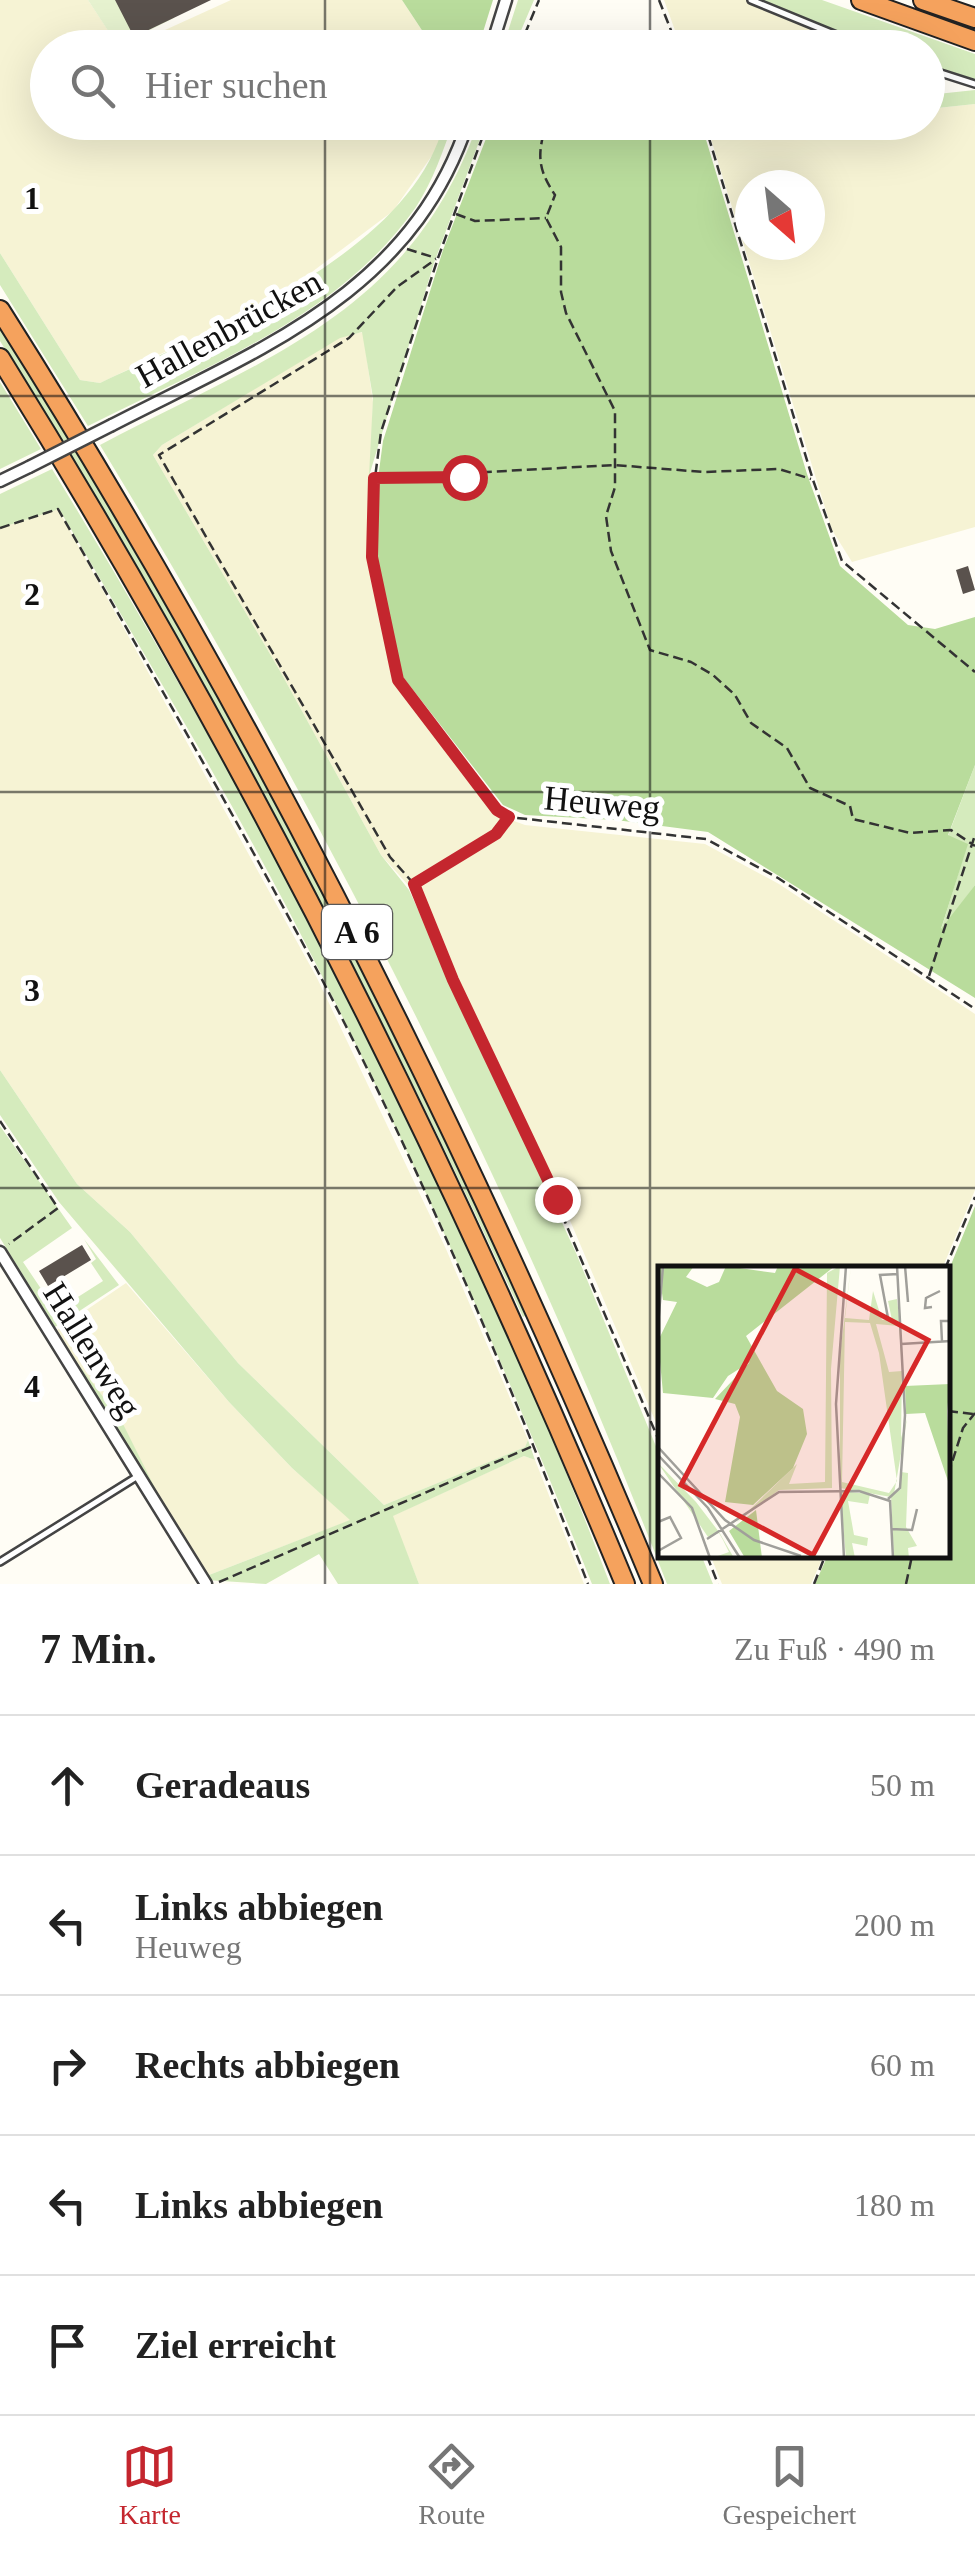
<!DOCTYPE html>
<html lang="de">
<head>
<meta charset="utf-8">
<style>
	:root { --surface:#fff; --page:#f2f2f2; --text:#222; --muted:#767676; --line:#e0e0e0; --accent:#c4262e }
	body { margin:0; font-family:"Times New Roman",serif; background:var(--page); color:var(--text) }
	.compass { position:absolute; left:735px; top:170px; width:90px; height:90px; border-radius:50%; background:var(--surface); box-shadow:0 10px 40px #0002; rotate:152deg }
	.stop { position:absolute; width:30px; height:30px; margin:-22px; border:8px solid #c4262e; border-radius:50%; background:#fff }
	.stop.end { background:#c4262e; border-color:#fff; box-shadow:0 2px 10px #0008 }
	.list { margin:0; padding:0; list-style:none }
	h2 { display:flex; justify-content:space-between; align-items:center; height:130px; margin:0; padding:0 40px; font-size:42px }
	h2 small { font-size:32px; font-weight:400; color:var(--muted) }
	.list li { display:grid; grid-template-columns:65px 1fr auto; gap:30px; align-items:center; box-sizing:border-box; height:140px; padding:0 40px; border-top:2px solid var(--line) }
	.list b { display:block; font-size:38px; white-space:nowrap }
	.list p { margin:0; font-size:32px; white-space:nowrap; color:var(--muted) }
	.list em { font-size:32px; font-style:normal; color:var(--muted) }
	.icon { flex:none; width:55px; height:55px; fill:none; stroke:currentColor; stroke-width:2; stroke-linecap:round; stroke-linejoin:round }
	.map { position:relative; flex:none; width:975px; height:1584px; overflow:hidden }
	.search { position:absolute; background:var(--surface); box-shadow:0 10px 40px #0002; left:30px; right:30px; top:30px; height:110px; display:flex; align-items:center; gap:25px; box-sizing:border-box; padding:0 35px; border-radius:55px; color:var(--muted); font-size:38px }
	.sheet { height:830px; background:var(--surface) }
	nav { display:flex; justify-content:space-around; align-items:center; box-sizing:border-box; height:140px; border-top:2px solid var(--line); background:var(--surface); font-size:28px; color:var(--muted) }
	nav a { display:grid; justify-items:center; gap:5px }
	nav .on { color:var(--accent) }
	.map>svg:first-child { display:block }
</style>
</head>
<body>
<div class="map">
<svg width="975" height="1584" viewBox="0 0 975 1584">
	<rect width="100%" height="100%" fill="#fffdf5"/>
	<!-- farmland -->
	<path fill="#f6f3d4" fill-rule="evenodd" d="M0,0H88L119,47L48,48V122L444,123L438,147L393,211L276,299L100,383L80,380L0,253Z
		M231,0H402L433,47L146,48L143,40Z
		M664,0H746L853,47H681Z
		M975,104V527L852,562L832,530L706,123L928,122V109ZM750,185H810V245H750Z
		M363,332L373,402L367,558L395,684L495,814L525,825L705,844L779,884L975,1014V1190L942,1269H660V1432L546,1164L417,895L381,855L280,671L153,455L162,445L340,337Z
		M58,509L317,978L446,1249L528,1440L525,1447L384,1505L238,1363L130,1232L77,1184L0,1070V528Z
		M126,1283L229,1402L292,1468L351,1520L209,1575L54,1332Z
		M524,1456L535,1460L584,1584H419L392,1516Z
		M711,1557H823L811,1584H722Z"/>
	<!-- green -->
	<path fill="#d5ebbd" d="M518,0H534L514,47H503Z
		M759,0H822L975,54V81L928,66V48L877,47Z
		M975,90V104L928,109V95Z
		M444,123H453C443,151 433,181 416,207C339,318 204,367 88,426L0,285V253L80,380L100,383C211,330 411,254 444,123Z
		M478,123H486L434,263L369,476L373,398L362,332L340,338L162,445L153,455L280,671L381,855L409,890L576,1253L660,1456V1556L702,1557L713,1584H667C515,1189 319,806 100,445C264,358 411,314 478,123Z
		M0,326L169,606L309,859L419,1077L527,1315L523,1317C369,980 196,655 0,341Z
		M0,382L41,449L0,469Z
		M52,469C268,822 462,1197 610,1584H592C509,1376 420,1170 319,970C240,812 148,661 59,509L0,528V494Z
		M975,765V885L940,933L967,845L948,836Z
		M0,1070L77,1184L130,1232L238,1363L384,1505L525,1447L528,1440L535,1460L524,1456L393,1516L419,1584H338L319,1554L266,1584L207,1580L54,1332L122,1422L167,1512L209,1575L350,1520L292,1468L229,1402L59,1202L0,1115Z
		M0,1126L72,1228L23,1262L56,1311L103,1281L91,1263L96,1259L84,1239L119,1285L55,1327L0,1238Z"/>
	<!-- forest -->
	<path fill="#b9dc9c" d="M402,0H493L478,48L433,47Z
		M492,123H701L807,474L840,566L908,625L935,629L975,617V765L948,835L968,844L941,929L975,885V998L708,832L616,820L525,815L503,805L403,677L375,561L373,516L383,441L443,250Z
		M975,1206V1584H815L827,1557L948,1556V1272Z"/>
	<!-- pitch -->
	<path fill="#e6f2cf" d="M88,0H166L174,18L118,46Z"/>
	<!-- building -->
	<path fill="#5a524d" d="M115,0H211L134,37Z
		M968,566L975,590L963,594L956,570Z
		M82,1245L91,1260L48,1286L39,1271Z"/>
	<g fill="none" stroke-linecap="round" stroke-linejoin="round">
		<!-- lane casing -->
		<g stroke="#444" stroke-width="10">
			<path id="lane" d="M751,0L868,48
				M928,69L975,84
				M0,1562L138,1476"/>
		</g>
		<!-- street casing -->
		<g stroke="#444" stroke-width="15">
			<path id="street" d="M491,48L506,0
				M112,425C259,349 411,294 468,122
				M0,481L29,467
				M0,1252L206,1584"/>
		</g>
		<!-- highway casing -->
		<g stroke="#222" stroke-width="22">
			<path id="highway" d="M861,0L975,41
				M923,0L975,18
				M0,310C257,715 469,1141 653,1584
				M0,358C244,750 449,1158 625,1584"/>
		</g>
		<!-- path -->
		<path stroke="#333" stroke-width="2.5" stroke-dasharray="10 5" stroke-linecap="butt" d="M659,0L678,48
			M519,48L539,0
			M488,122L438,258L381,432L370,516L372,557L398,680L497,810L509,817L706,839L778,878L975,1009
			M534,122L543,136C537,160 541,174 555,195L546,218L561,247V292L566,313L615,411V487L606,516L611,551L650,650L691,662L713,675L735,695L751,723L787,748L810,788L850,806L853,819L910,833L951,830L975,846
			M704,122L813,480L842,561L975,672
			M456,214L475,221L546,218
			M407,249L436,258
			M377,478L614,465L704,472L779,469L811,479
			M0,528L58,509C146,662 234,814 317,970C421,1167 507,1376 588,1584
			M509,817L496,834L414,884L416,898L526,1131L660,1443
			M414,884L390,857L159,455L349,338L397,287L436,259
			M929,976L975,835
			M0,1121L58,1208L9,1244
			M945,1269L975,1197
			M948,1411L973,1414
			M948,1475L963,1428L975,1413
			M707,1556L718,1584
			M219,1582L533,1446
			M814,1584L825,1556
			M906,1584L912,1556"/>
		<!-- lane -->
		<use href="#lane" stroke="#fff" stroke-width="5"/>
		<!-- street -->
		<use href="#street" stroke="#fff" stroke-width="10"/>
		<!-- highway -->
		<use href="#highway" stroke="#f5a25d" stroke-width="18"/>
		<!-- street-bridge casing -->
		<g stroke="#444" stroke-width="15" stroke-linecap="butt">
			<path id="street-bridge" d="M29,467L112,425"/>
		</g>
		<!-- street-bridge -->
		<use href="#street-bridge" stroke="#fff" stroke-width="10"/>
	</g>
	<g fill="none" stroke-linecap="round" stroke-linejoin="round">
		<!-- route -->
		<path stroke="#c4262e" stroke-width="12" d="M464,477L374,478L372,557L398,680L497,810L509,817L496,834L414,884L453,980L557,1199"/>
	</g>
	<!-- grid -->
	<path fill="none" stroke="#111" stroke-width="2.5" stroke-opacity="0.55" d="M325,0V48M650,0V48M325,122V1584M650,122V1584M0,396H975M0,792H975M0,1188H975"/>
	<g text-anchor="middle" dominant-baseline="central" stroke-width="10" stroke-linejoin="round" paint-order="stroke">
		<!-- shield labels -->
		<rect fill="#fff" stroke="#585858" stroke-width="2.5" x="322" y="905" width="70" height="54" rx="8"/>
		<g font-size="32" font-weight="bold" fill="#111">
			<text x="357" y="932">A 6</text>
		</g>
		<!-- street labels -->
		<g font-size="35" fill="#111" stroke="#fff">
			<text transform="translate(229 329) rotate(-29)">Hallenbrücken</text>
			<text transform="translate(602 803) rotate(5)">Heuweg</text>
			<text transform="translate(92 1350) rotate(58)">Hallenweg</text>
		</g>
	</g>
	<!-- overview -->
	<g transform="translate(658 1266)">
		<rect width="292" height="292" fill="#fffdf5"/>
		<path d="M182,0L173,103L174,222L121,224L78,257L139,198L131,218L167,216L169,7ZM193,0L187,52L211,54L215,25L224,54H234L230,35L239,33L242,59L244,104L241,60L218,58L231,106L244,105L243,172L249,153L236,228L243,223V206L250,207L248,261L259,280L250,282L251,292H236L233,231L182,222V88ZM187,56L212,57L221,87L239,215L231,227L184,216ZM0,197L38,236L61,266L76,292H54L71,286L65,274L61,267L50,271ZM182,225L212,228L210,238L190,235L196,269L210,272L209,280L194,277L197,292H188Z" fill="#d5ebbd" fill-rule="evenodd"/>
		<path d="M0,0H36L28,11L49,21L61,16L68,0L117,7L120,0H177L88,70L119,125L145,143L149,168L135,202L95,239L67,236L82,151L77,138L57,133L92,96L70,110L55,132L5,127L0,75L19,36L5,34ZM292,118L289,145L292,221L267,147L248,148L247,120ZM98,244L104,292H87L71,265Z" fill="#b9dc9c"/>
		<path fill="none" stroke="#a09f9a" stroke-width="2.5" d="M247,0L250,36M274,41L267,42L268,32L282,25M230,52L222,9L240,8M0,60L5,0M284,76L283,55H293M243,78L293,75M0,181L67,254L96,274L143,290M0,189L50,242L82,292M0,207L34,242L52,292M230,233L242,222L247,149L239,0M0,256L12,251L23,272L0,285M233,263L254,264L259,243M49,273L121,226L201,225L232,235L235,292M186,292L178,138L188,0"/>
		<path fill="#d62828" fill-opacity="0.15" stroke="#d62828" stroke-width="5" d="M137,3L270,74L155,289L23,219Z"/>
		<rect width="292" height="292" fill="none" stroke="#111" stroke-width="5"/>
	</g>
	<g font-size="32" text-anchor="middle" font-weight="bold" fill="#111" stroke="#fff" stroke-width="10" stroke-linejoin="round" paint-order="stroke">
		<text x="32" y="209">1</text>
		<text x="32" y="605">2</text>
		<text x="32" y="1001">3</text>
		<text x="32" y="1397">4</text>
	</g>
</svg>
<svg class="compass" viewBox="-18 -18 36 36"><path d="M0-13l5 13h-10z" fill="#e53935"/><path d="M0 13l5-13h-10z" fill="#767676"/></svg>
<div class="stop" style="left:464px;top:477px"></div>
<div class="stop end" style="left:557px;top:1199px"></div>
<div class="search"><svg class="icon" aria-label="search" viewBox="0 0 24 24"><circle cx="10" cy="10" r="6"/><path d="M15 15l6 6"/></svg>Hier suchen</div>
</div>
<section class="sheet">
<h2>7 Min.<small>Zu Fuß · 490 m</small></h2>
<ul class="list">
<li><svg class="icon" aria-label="ahead" viewBox="0 0 24 24"><path d="M12 20V5M6 11l6-6 6 6"/></svg><div><b>Geradeaus</b></div><em>50 m</em></li>
<li><svg class="icon" aria-label="left" viewBox="0 0 24 24"><path d="M17 20v-9H6M10 6l-5 5 5 5"/></svg><div><b>Links abbiegen</b><p>Heuweg</p></div><em>200 m</em></li>
<li><svg class="icon" aria-label="right" viewBox="0 0 24 24"><path d="M7 20v-9h11M14 6l5 5-5 5"/></svg><div><b>Rechts abbiegen</b></div><em>60 m</em></li>
<li><svg class="icon" aria-label="left" viewBox="0 0 24 24"><path d="M17 20v-9H6M10 6l-5 5 5 5"/></svg><div><b>Links abbiegen</b></div><em>180 m</em></li>
<li><svg class="icon" aria-label="arrive" viewBox="0 0 24 24"><path d="M6 21V4h12l-3 4 3 4H6"/></svg><div><b>Ziel erreicht</b></div></li>
</ul>
</section>
<nav>
<a class="on"><svg class="icon" aria-label="map" viewBox="0 0 24 24"><path d="M3 6l6-2 6 2 6-2v14l-6 2-6-2-6 2zM9 4v14M15 6v14"/></svg>Karte</a>
<a><svg class="icon" aria-label="directions" viewBox="0 0 24 24"><path d="M12 3l9 9-9 9-9-9zM9 14v-3h6M13 9l2 2-2 2"/></svg>Route</a>
<a><svg class="icon" aria-label="saved" viewBox="0 0 24 24"><path d="M7 4h10v16l-5-4-5 4z"/></svg>Gespeichert</a>
</nav>
</body>
</html>
